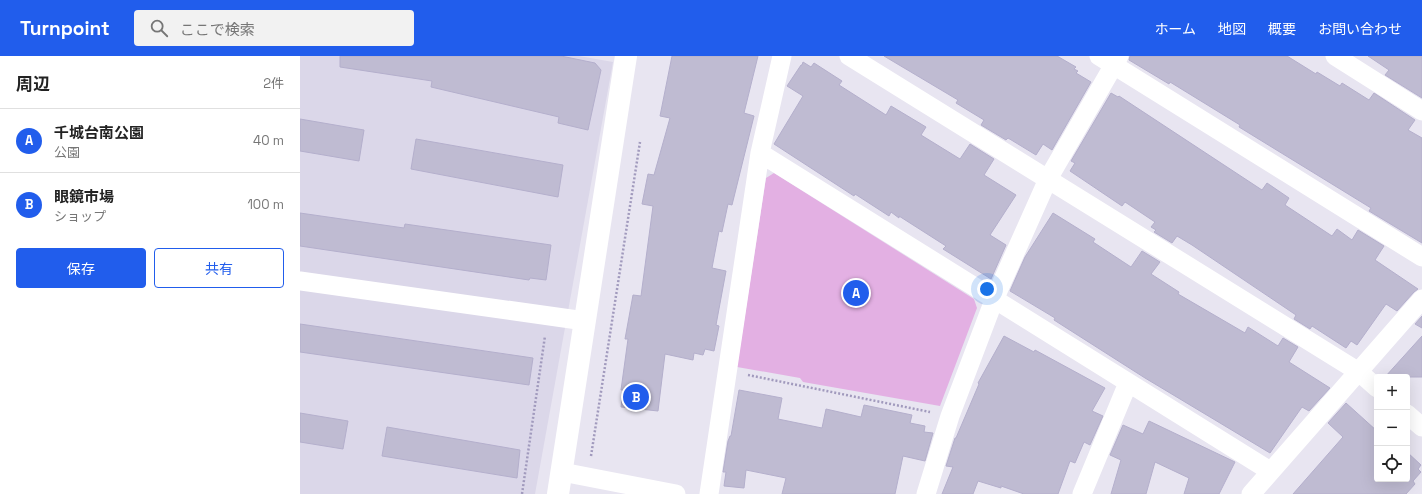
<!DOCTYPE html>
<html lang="ja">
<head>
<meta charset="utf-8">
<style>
	:root { --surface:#fff; --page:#f2f2f2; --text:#222; --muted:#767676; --line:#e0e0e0; --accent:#215dec }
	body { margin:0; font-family:"Space Grotesk","Noto Sans JP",sans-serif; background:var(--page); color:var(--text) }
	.controls { position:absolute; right:12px; bottom:12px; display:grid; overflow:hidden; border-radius:4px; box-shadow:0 4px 16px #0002 }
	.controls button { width:36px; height:36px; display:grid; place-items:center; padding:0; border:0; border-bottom:1px solid var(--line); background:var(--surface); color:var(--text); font:20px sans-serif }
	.you { position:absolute; left:687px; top:233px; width:14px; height:14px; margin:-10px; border:3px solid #fff; border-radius:50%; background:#1a73e8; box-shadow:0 0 0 6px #1a73e833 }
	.badge { display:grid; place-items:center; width:26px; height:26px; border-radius:50%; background:var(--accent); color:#fff; font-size:13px; font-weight:700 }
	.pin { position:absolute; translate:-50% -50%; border:2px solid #fff; box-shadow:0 1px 4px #0006 }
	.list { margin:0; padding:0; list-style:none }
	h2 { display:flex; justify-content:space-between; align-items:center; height:52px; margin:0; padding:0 16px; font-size:17px }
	h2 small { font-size:13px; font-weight:400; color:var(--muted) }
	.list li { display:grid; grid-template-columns:26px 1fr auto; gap:12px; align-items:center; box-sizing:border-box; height:64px; padding:0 16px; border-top:1px solid var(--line) }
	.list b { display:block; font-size:15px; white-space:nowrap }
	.list p { margin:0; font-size:13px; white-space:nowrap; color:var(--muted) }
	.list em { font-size:13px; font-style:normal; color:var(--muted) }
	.actions { display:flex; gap:8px; padding:12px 16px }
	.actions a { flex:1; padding:9px 0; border:1px solid var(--accent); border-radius:4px; text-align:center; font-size:14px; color:var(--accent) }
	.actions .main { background:var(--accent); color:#fff }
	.icon { flex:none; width:22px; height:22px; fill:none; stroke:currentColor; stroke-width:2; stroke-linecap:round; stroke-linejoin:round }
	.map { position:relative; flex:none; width:1122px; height:438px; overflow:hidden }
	header { display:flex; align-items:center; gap:24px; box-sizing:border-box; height:56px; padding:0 20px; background:var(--accent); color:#fff }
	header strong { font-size:19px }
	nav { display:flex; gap:22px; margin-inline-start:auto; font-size:14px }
	.search { width:280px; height:36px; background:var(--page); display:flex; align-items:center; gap:10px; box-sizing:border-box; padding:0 14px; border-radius:4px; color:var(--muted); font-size:15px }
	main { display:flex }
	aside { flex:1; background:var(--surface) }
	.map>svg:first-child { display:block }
</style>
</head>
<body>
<header>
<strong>Turnpoint</strong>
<div class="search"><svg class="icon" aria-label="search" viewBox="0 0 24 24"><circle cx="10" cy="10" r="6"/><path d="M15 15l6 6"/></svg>ここで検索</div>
<nav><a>ホーム</a><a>地図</a><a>概要</a><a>お問い合わせ</a></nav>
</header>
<main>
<aside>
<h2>周辺<small>2件</small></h2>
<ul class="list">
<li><span class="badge">A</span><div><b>千城台南公園</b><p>公園</p></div><em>40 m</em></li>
<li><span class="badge">B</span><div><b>眼鏡市場</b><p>ショップ</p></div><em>100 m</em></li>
</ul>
<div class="actions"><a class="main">保存</a><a>共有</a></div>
</aside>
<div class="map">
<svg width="1122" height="438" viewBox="0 0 1122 438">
	<rect width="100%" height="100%" fill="#e8e5f1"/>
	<!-- residential -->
	<path fill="#dbd7e9" d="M0,0H279L313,6L235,438H0Z"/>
	<!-- green -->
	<path fill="#e3b0e3" d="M474,117L674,243L677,252L640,350L503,326L500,322L437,311L466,122Z"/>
	<!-- building -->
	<path fill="#bfbbd2" stroke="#b4afcc" d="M40,0H261L295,7L301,14L288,74L258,67L259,61L131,31L132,25L40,11Z
		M372,0H458L444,57L454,60L432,149L428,148L422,176L419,175L412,212L426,215L416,269L419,270L414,295L405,293L403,299L394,297L393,304L365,298L358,355L321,351L323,334H321L328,283H325L333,239L341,240L353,150L342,148L348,118L354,119L370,62L360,60Z
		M584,0H757L776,11L774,13L778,15L776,17L791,26L752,94L743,88L736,99L708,82L706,84L681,69L684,64L656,47L658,44Z
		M830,0H987L1016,18L1017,16L1040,30L1042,27L1069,44L1074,37L1115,64L1108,74L1122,82V187L1069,155L1071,152L939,71L940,69L870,26L869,28L829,4Z
		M1068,0H1122V42L1085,19L1089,14Z
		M503,6L511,11L514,7L542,25L539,29L586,59L591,50L626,71L621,79L660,103L670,88L694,103L684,119L716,139L690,179L706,189L691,223L643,193L646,190L599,160V162L591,156L589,160L555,138L554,140L474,88L503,40L487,30L501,9H502Z
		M811,37L818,41L819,40L962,134L967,127L989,142L985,149L1032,180L1037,173L1052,184L1058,174L1084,190L1075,204L1118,233L1114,236L1097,255L1086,248L1057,289L1051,285L1046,292L1012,270L1010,273L994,263L996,259L892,189L877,180L872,187L854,176L856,174L851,171L855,166L825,146L822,150L770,115L775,107L771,105Z
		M0,63L64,74L59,105L0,95Z
		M116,83L263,109L258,141L111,113Z
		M0,157L104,172L105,168L251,189L246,224L230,222L229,224L0,190Z
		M753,157L795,183L793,186L831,211L842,195L860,206L851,218L879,236L878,238L945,277L948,271L978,290L983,282L998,291L989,306L1030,332L1009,355L1002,351L970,397L845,322L754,264L755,262L710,235L725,201Z
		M1122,260V272L1115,268Z
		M0,268L233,302L229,329L0,296Z
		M704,280L734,296L735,294L805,332L792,355L803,360L790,389L784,386L775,407L770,405L758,438H724L701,430V432L678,425L673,438H642L653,411L646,410L655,382H656L679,328L678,327Z
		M1122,280V321H1085Z
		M439,334L482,342L478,363L522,372L526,353L561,361L564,349L612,359L610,367L625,370L624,376L633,377L625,405L603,400L595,438H482L486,422L446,414L444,432L424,430L426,416H423L428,385L430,380H431Z
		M1046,347L1077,375V423H1107V396L1121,409L1118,413L1121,416L1113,425L1115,428L1106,438H993L1043,381L1028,367Z
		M0,357L48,365L43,393L0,386Z
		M849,365L935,406L919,438H884L889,422L855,406L846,438H811L821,404L810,399L823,369L843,378Z
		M87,371L220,394L217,422L82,400Z"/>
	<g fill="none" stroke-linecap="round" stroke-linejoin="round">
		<!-- path -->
		<path stroke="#a19abd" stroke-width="2.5" stroke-dasharray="2 2" stroke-linecap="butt" d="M448,319L630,356
			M291,400L340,86
			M222,438L245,280"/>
		<!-- minor -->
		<path stroke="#fff" stroke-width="19" d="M549,0L1059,316L1077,332
			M799,0L1122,201
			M1035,0L1122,55
			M460,97L970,415
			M0,225L285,265
			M1107,358L1122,371
			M262,416L376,438
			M409,438L460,97L482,0
			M626,438L650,360L694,244L748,123L819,0
			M782,438L828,327
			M951,438L1122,243"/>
		<!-- tertiary -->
		<path stroke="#fff" stroke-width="22" d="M258,438L326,0"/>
	</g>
</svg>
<div class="controls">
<button>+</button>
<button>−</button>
<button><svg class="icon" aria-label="locate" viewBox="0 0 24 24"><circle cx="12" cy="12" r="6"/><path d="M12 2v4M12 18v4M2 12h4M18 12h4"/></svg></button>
</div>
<div class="you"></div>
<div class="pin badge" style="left:556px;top:237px">A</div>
<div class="pin badge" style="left:336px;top:341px">B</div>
</div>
</main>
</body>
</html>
